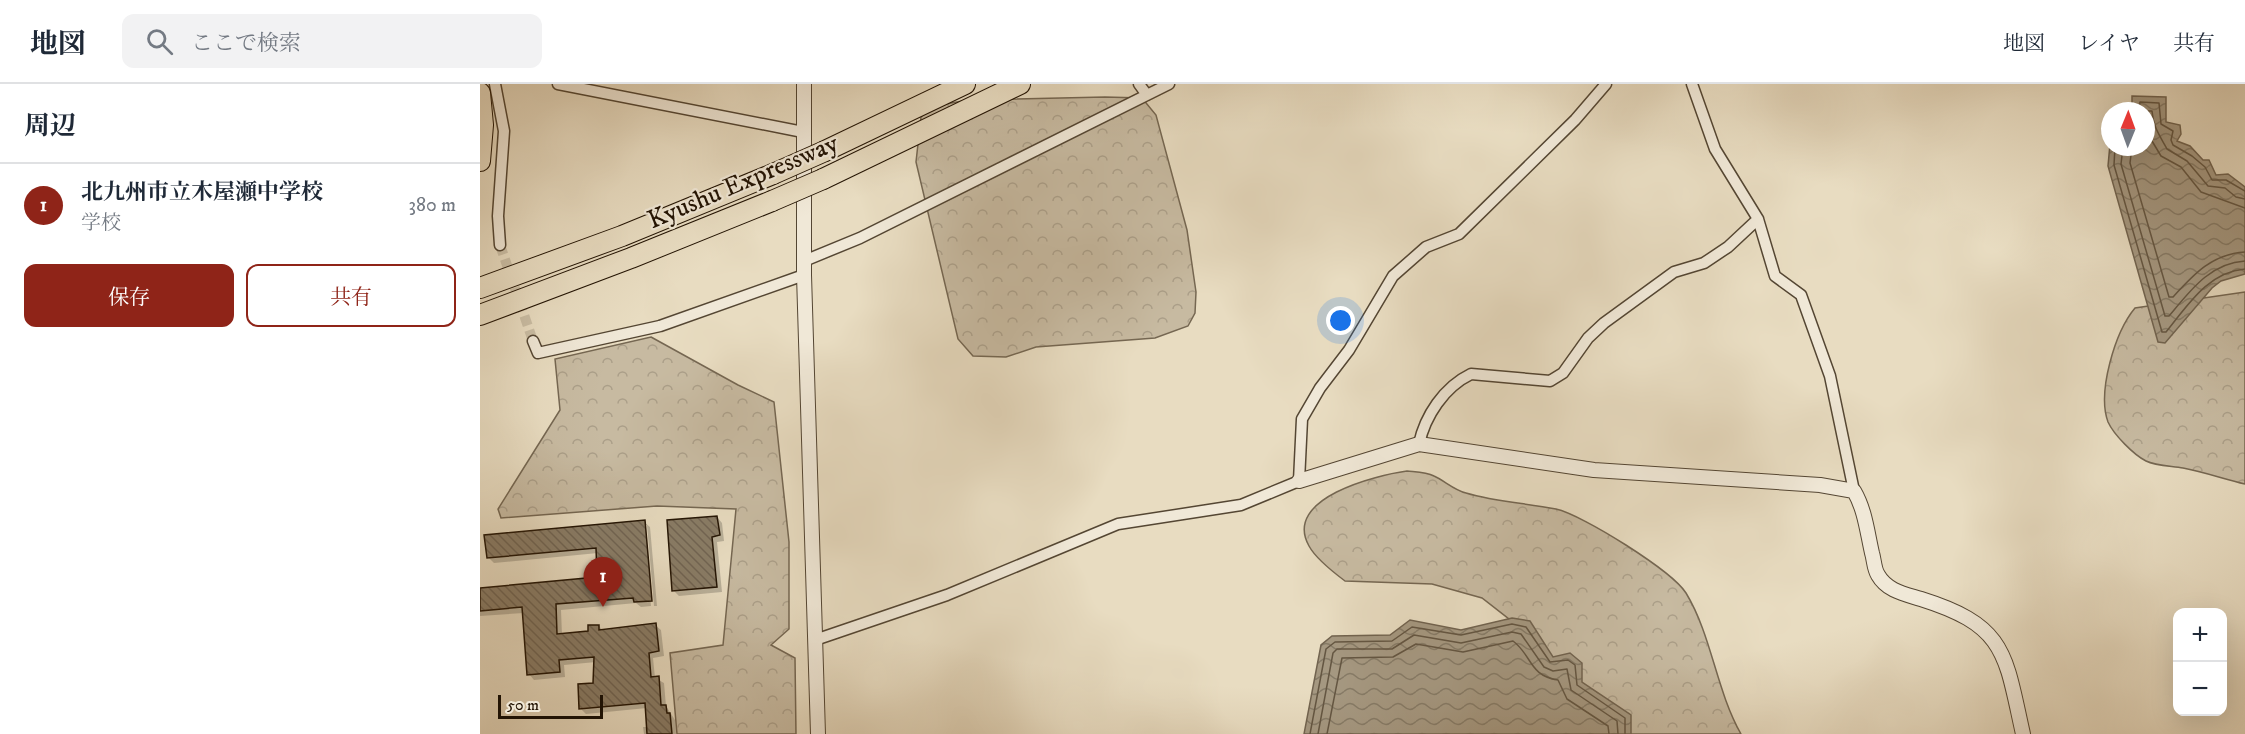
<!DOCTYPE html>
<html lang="ja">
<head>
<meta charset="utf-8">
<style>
	:root { --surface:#fff; --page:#f2f2f3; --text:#1f2937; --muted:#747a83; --line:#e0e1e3; --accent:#8f2418 }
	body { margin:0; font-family:"IM FELL DW Pica","Noto Serif JP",serif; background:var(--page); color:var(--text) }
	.controls { position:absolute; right:18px; bottom:18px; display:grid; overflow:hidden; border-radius:12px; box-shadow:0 6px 24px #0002 }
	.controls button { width:54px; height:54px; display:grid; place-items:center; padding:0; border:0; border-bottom:2px solid var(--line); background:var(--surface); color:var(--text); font:30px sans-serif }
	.compass { position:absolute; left:1621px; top:18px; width:54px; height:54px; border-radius:50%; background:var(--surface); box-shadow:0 6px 24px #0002; rotate:1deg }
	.scale { position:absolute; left:18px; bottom:15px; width:105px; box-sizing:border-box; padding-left:6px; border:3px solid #231404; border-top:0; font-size:16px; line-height:21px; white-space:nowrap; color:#231404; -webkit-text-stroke:4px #f0e8d7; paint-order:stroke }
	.you { position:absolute; left:861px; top:237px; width:21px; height:21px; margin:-15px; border:4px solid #fff; border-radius:50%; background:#1a73e8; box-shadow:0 0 0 9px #1a73e833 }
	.badge { display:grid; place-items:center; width:39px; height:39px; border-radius:50%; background:var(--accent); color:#fff; font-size:20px; font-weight:700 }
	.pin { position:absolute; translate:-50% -50px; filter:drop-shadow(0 2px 3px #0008) }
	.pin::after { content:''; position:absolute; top:32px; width:21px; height:18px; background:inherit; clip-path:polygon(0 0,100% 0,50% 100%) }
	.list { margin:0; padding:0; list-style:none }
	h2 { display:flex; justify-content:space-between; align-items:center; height:78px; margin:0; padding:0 24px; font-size:26px }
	h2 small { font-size:20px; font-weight:400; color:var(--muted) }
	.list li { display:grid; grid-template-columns:39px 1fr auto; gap:18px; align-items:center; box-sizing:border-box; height:84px; padding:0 24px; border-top:2px solid var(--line) }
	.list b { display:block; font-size:22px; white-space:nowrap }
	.list p { margin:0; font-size:20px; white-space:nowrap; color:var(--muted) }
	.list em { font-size:20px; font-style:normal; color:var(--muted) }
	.actions { display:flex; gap:12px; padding:18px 24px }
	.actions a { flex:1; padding:14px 0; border:2px solid var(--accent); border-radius:12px; text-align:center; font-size:21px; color:var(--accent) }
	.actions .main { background:var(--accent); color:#fff }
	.icon { flex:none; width:33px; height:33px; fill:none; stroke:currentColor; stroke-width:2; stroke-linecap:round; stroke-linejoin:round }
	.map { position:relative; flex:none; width:1765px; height:650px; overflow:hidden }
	header { display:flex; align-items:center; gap:36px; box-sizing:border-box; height:84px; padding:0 30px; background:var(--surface); border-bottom:2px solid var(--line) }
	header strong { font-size:28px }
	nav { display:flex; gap:33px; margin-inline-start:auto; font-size:21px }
	.search { width:420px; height:54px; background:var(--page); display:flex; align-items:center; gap:15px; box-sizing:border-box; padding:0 21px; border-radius:12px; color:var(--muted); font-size:22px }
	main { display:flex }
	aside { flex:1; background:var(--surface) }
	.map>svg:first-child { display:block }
</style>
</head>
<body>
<header>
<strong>地図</strong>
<div class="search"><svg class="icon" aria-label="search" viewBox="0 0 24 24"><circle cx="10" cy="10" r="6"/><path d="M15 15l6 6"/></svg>ここで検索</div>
<nav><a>地図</a><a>レイヤ</a><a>共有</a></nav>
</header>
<main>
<aside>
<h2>周辺<small></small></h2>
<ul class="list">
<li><span class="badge">1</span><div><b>北九州市立木屋瀬中学校</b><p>学校</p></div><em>380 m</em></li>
</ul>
<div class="actions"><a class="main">保存</a><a>共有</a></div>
</aside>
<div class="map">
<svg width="1765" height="650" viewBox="0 0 1765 650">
	<defs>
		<pattern id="forest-crowns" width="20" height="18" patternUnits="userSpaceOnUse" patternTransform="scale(1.5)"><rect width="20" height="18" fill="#c7baa1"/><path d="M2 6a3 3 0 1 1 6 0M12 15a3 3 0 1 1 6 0" fill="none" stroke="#ab9f89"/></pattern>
		<pattern id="water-waves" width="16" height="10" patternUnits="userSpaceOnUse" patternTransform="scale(1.5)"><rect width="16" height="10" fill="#a59881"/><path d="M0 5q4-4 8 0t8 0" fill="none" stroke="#867b67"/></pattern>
		<pattern id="building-back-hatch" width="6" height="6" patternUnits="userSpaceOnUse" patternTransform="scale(1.5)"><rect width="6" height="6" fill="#897c66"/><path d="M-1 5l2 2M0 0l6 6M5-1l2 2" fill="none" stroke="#706452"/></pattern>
	</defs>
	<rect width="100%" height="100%" fill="#e8dcc1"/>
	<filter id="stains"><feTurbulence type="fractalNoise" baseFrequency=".00333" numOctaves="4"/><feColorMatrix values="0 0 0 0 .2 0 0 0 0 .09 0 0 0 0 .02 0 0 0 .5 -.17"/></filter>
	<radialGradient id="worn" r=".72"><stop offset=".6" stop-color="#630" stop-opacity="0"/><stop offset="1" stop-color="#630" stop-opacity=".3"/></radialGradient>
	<!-- forest -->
	<path fill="url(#forest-crowns)" stroke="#756752" stroke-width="1.5" d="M625,13L662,14L676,31L707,146L716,208L715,229L708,242L675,254L556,263L526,273L493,272L478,255L436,78L441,33L453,22L489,16Z
		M1765,208V400C1744,395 1724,388 1703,384C1692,382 1676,382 1666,377C1654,371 1634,351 1628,338C1617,308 1635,248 1655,224Z
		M171,253L258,301L294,318L309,458V545L291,561L315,574L316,650H197L190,569L243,561L256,425L177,422L21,434L18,425L80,326L75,275Z
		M927,387C936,388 946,388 954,392C965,397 974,406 986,409C1016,418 1046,419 1076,425C1103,431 1192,487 1206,509C1232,552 1236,606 1261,650H1132L1047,549L1002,514L952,500L865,497C853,488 836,475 829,462C802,414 897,391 927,387Z"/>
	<!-- water -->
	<path fill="url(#water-waves)" stroke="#71634f" stroke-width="1.5" d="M1652,12L1686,13V38L1700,41L1701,50L1697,57L1710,62L1723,76H1729L1736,91L1748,90L1765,103V190L1741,197L1732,204L1685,259L1678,258L1628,82L1630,60V63H1666V27H1652Z
		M1032,534L1050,537L1073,573L1090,569L1102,579V598L1151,631V650H824L841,561L852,552L910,551L930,536L981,546Z"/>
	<!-- shadow -->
	<path fill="#0003" d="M237,433L242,439L244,457L237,458L242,508L199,512L194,507Z
		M164,438L170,443L177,522H174L167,441H164L171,522L161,523L156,519L81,526L82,551L110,548L119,542L123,547L175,541L181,546L184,572L173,574L175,594L184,599L186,622L195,636L196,650H164L163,643H168L167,624L106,630L101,625L114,600L116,578L84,581L85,593L54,596L49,590L44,529L0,532V505L119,494L118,469L14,479L8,473Z"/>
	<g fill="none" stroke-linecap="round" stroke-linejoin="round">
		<!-- shore -->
		<path stroke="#645642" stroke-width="1.5" d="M1658,27L1660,18L1679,19L1681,40L1693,47L1691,56L1693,61L1712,72L1725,83L1732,96H1746L1765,107
			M1666,27H1672C1673,43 1680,52 1687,65L1707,77L1728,102L1745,104L1756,113L1765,115
			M1666,47L1681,72L1701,83L1721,108L1765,124
			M1635,63L1634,81L1682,248H1686C1708,221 1728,188 1765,185
			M1643,63L1641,80L1685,232H1689C1710,207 1730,179 1765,177
			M1652,63L1650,79L1689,213H1693C1714,190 1732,170 1765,168
			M830,650L846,565L855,558L912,557L932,543L981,551L1032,540L1046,543L1070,578L1088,576L1095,581L1097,601L1145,634V650
			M838,650L853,569L857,565H912L934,551L981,559L1032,548L1041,550L1064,583L1073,587L1087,585L1091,606L1137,637L1138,650
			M847,650L862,574L913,573L936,560L983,568L1033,557C1052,571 1049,592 1078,596L1087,615L1128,642L1129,650"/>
	</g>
	<!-- building -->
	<path fill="url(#building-back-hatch)" stroke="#231404" stroke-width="1.5" d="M237,432L240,451L232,453L237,503L192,507L187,436Z
		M165,436L172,517L154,518L153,514L76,520L77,550L108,547V541H119V546L176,539L179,567L169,569L171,593L179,592L181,621H186L187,629H190L192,650H167L165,619L99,625L98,600L113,599L114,573L79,576L80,588L47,591L42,523L0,527V504L117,493L116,464L7,474L4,451Z"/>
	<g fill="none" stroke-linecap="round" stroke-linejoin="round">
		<!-- minor-tunnel -->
		<path stroke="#cabea5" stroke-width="10" stroke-dasharray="10 5" stroke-linecap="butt" d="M20,161L53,257"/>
		<!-- minor casing -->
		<g stroke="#544633" stroke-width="13">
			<path id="minor" d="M15,0L24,47L18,132L20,161
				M78,0L323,48
				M659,0L667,11
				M1212,0L1235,65L1278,135L1295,192L1321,211L1350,292L1374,407
				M324,177L380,154L689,0
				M53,257L58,269L180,242L324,191
				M939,360C945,332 964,303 991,290L1070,297L1083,289L1108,254L1124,239L1194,188L1224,179L1248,163L1278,135
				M335,556L467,511L638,440L761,421L819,397L822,335L840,304L869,266L913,192L946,163L979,150L1095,36L1126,0"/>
		</g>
		<!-- tertiary casing -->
		<g stroke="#544633" stroke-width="16">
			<path id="tertiary" d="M324,0V191L338,650
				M819,397L939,360L1114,386L1340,401L1374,407C1385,426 1387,447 1392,469C1394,475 1394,485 1398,491C1407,507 1425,510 1441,515C1527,542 1525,570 1543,650"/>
		</g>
		<!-- motorway casing -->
		<g stroke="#231404" stroke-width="22">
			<path id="motorway" d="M0,9L3,41L0,77
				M345,67L485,0
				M343,95L540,0
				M0,204L142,152L293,90
				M0,231L151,174L292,117"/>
		</g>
		<!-- minor -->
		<use href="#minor" stroke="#f0e8d7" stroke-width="10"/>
		<!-- tertiary -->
		<use href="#tertiary" stroke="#f0e8d7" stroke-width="14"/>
		<!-- motorway -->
		<use href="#motorway" stroke="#e8dcc1" stroke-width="20"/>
		<!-- motorway-bridge casing -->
		<g stroke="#231404" stroke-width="22" stroke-linecap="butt">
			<path id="motorway-bridge" d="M293,90L345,67
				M292,117L343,95"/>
		</g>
		<!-- motorway-bridge -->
		<use href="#motorway-bridge" stroke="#e8dcc1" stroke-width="20"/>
	</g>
	<g text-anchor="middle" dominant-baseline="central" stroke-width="4.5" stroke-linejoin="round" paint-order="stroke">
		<!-- street labels -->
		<g font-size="26" fill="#231404" stroke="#f0e8d7">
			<text transform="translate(263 98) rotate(-23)">Kyushu Expressway</text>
		</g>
	</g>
	<rect width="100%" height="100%" filter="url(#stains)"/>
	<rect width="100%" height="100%" fill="url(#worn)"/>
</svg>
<div class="controls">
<button>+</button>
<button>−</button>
</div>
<svg class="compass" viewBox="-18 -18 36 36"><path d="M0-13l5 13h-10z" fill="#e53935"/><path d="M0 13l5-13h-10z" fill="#747a83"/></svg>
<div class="scale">50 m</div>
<div class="you"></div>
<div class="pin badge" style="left:123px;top:523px">1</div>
</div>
</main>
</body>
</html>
